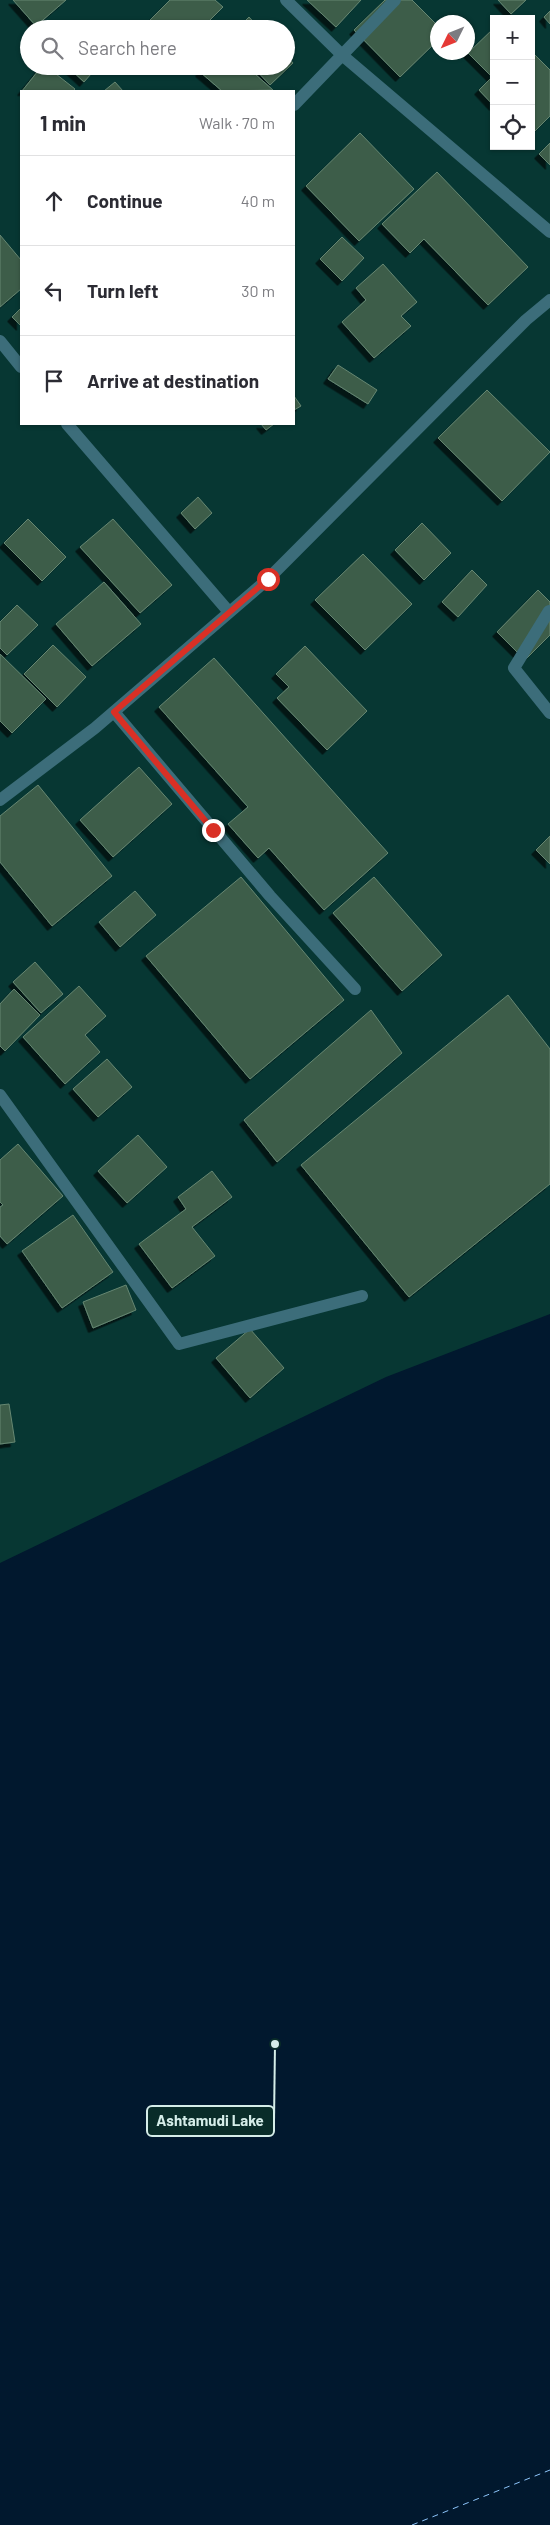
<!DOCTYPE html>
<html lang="en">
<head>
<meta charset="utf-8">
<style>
	:root { --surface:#fff; --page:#f2f2f3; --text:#2b2b33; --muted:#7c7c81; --line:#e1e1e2 }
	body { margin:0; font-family:Barlow,sans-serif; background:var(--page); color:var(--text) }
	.controls { position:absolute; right:15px; top:15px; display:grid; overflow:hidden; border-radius:0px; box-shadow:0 1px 4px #0004 }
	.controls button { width:45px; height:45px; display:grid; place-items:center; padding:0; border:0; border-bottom:1px solid var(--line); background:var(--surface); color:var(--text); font:25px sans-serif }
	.compass { position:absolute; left:430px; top:15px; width:45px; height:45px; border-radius:50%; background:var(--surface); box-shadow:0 1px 4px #0004; rotate:227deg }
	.stop { position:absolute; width:15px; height:15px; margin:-11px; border:4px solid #d93025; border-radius:50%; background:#fff }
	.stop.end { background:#d93025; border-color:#fff; box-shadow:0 1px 5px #0008 }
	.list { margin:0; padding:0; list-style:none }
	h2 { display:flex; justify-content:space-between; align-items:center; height:65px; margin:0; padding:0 20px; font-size:21px }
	h2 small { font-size:16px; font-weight:400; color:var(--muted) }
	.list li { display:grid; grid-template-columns:32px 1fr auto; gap:15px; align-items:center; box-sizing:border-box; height:90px; padding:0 20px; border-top:1px solid var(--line) }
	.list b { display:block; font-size:19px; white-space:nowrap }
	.list em { font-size:16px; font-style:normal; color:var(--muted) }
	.icon { flex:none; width:28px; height:28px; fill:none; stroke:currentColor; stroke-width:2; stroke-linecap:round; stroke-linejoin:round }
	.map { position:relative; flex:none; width:550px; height:2525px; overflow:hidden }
	.search { position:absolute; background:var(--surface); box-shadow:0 1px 4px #0004; left:20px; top:20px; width:275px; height:55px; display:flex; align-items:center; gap:12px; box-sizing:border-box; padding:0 18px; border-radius:28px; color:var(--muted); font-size:19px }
	.panel { position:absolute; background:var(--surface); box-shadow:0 1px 4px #0004; left:20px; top:90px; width:275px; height:335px; border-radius:0px }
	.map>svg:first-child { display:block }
</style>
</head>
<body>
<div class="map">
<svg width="550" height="2525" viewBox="0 0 550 2525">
	<defs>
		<filter id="shadow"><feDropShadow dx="-4.5" dy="4.5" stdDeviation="0" flood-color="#0009"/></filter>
	</defs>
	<rect width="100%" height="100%" fill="#073733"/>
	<!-- water -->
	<path fill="#01182e" d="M550,1314V2525H0V1563L386,1377Z"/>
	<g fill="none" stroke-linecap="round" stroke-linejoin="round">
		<!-- ferry -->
		<path stroke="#8dc5fb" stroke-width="1" stroke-dasharray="6 5" stroke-linecap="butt" d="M412,2525L550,2470"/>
	</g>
	<!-- building -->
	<path fill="#3d5d49" stroke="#668772" filter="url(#shadow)" d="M13,0H66L36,26Z
		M170,0H215L223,7L201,29H141Z
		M307,0H361L336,27Z
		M385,0H412L438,26V40L400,77L354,30Z
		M498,0H526L511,14Z
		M550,11V24L544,17Z
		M249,17L260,29H237Z
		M55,22L63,29H50Z
		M494,28V106L479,90L492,77L468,53Z
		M531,51L550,70V116L531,135Z
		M286,55L293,63L270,85L252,66H286Z
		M42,66H62L56,74L75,89L73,91H22Z
		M67,66H98L84,82Z
		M204,66H246L273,90L222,91L200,72Z
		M115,82L123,91H104Z
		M360,133L414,189L359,241L306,186Z
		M550,143V165L539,154Z
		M437,172L528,267L488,305L424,239L410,253L382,224Z
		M0,235L21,260V289L0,307Z
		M342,237L364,258L342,281L320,259Z
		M383,264L417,302L401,316L411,326L374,358L342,322L366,300L356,288Z
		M21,308V326L12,317Z
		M338,365L377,390L368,404L328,379Z
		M487,390L550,452L502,501L438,438Z
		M294,396L301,406L294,410Z
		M261,424H274L266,430Z
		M198,497L212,513L195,529L181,513Z
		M28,519L66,557L42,581L4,543Z
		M113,519L172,585L140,613L80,547Z
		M422,523L451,553L424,580L395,550Z
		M363,554L412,604L365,650L315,600Z
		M472,570L487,585L458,617L442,602Z
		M104,582L141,624L92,666L56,624Z
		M538,590L550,602V635L525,660L497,632Z
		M17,605L38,625L7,655L0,648V622Z
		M53,645L86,677L57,707L24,674Z
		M305,646L367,711L327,750L277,698L289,687L276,674Z
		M0,654L46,699L12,733L0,721Z
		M214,658L388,853L324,910L269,848L258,858L228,824L248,807L159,707Z
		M139,767L172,804L113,857L80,820Z
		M38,785L112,876L52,926L0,862V816Z
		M550,836V864L536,850Z
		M241,877L344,1000L250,1079L146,956Z
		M374,877L442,955L402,991L333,913Z
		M135,891L156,915L120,947L99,922Z
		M35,962L63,994L41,1013L13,982Z
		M79,986L106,1016L85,1035L100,1052L65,1084L23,1037Z
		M14,989L40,1015L5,1051L0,1046V1004Z
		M508,995L550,1049V1184L409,1297L301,1165Z
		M371,1010L402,1053L277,1162L244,1120Z
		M107,1059L132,1087L98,1117L73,1089Z
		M138,1135L167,1167L127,1203L98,1171Z
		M18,1144L63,1196L7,1244L0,1236V1207L3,1205L0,1202V1160Z
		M212,1171L232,1197L192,1227L215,1256L172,1288L139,1244L186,1209L178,1197Z
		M73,1215L113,1272L62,1308L22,1251Z
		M126,1285L136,1310L93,1328L83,1302Z
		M250,1329L284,1368L250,1398L216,1358Z
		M9,1404L15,1442L0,1444V1405Z"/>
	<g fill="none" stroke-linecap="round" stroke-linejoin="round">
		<!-- minor -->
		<path stroke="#3c6d7a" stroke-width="12" d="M286,0L342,55L550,232
			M294,105L395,0
			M0,341L21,367
			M67,424L229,612
			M549,611L514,668L550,713
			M114,712L270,896L355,989
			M0,800L95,728L268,579L526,320L550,300
			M0,1095L179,1344L362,1296"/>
	</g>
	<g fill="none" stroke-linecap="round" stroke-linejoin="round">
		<!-- route -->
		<path stroke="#d93025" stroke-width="6" d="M213,830L114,712L268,579"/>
	</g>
	<!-- callouts -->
	<path fill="none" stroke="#d5ede9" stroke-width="2" d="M275 2044L274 2121"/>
	<circle fill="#d5ede9" stroke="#092c29" stroke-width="2" cx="275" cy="2044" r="5"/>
	<rect fill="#092c29" stroke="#d5ede9" stroke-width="2" x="147" y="2106" width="127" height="30" rx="5"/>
	<g font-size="15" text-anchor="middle" font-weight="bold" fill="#d5ede9">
		<text x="210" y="2126">Ashtamudi Lake</text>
	</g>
</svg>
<div class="controls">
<button>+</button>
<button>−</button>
<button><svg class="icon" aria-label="locate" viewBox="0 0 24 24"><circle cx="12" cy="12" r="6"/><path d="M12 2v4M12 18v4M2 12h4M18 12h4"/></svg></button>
</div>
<svg class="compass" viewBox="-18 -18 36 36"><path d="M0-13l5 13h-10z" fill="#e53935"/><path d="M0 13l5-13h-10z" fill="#7c7c81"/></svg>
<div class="stop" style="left:268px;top:579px"></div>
<div class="stop end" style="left:213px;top:830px"></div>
<div class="search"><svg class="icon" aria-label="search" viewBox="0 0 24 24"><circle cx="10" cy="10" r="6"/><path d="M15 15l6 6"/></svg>Search here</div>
<section class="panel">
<h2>1 min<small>Walk · 70 m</small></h2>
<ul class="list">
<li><svg class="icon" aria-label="ahead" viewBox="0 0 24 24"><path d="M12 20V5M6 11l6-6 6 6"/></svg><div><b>Continue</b></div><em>40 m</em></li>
<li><svg class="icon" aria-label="left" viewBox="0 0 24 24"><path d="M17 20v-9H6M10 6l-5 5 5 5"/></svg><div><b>Turn left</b></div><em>30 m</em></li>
<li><svg class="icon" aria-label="arrive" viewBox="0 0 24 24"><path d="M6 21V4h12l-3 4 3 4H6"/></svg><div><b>Arrive at destination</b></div></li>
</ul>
</section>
</div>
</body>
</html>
